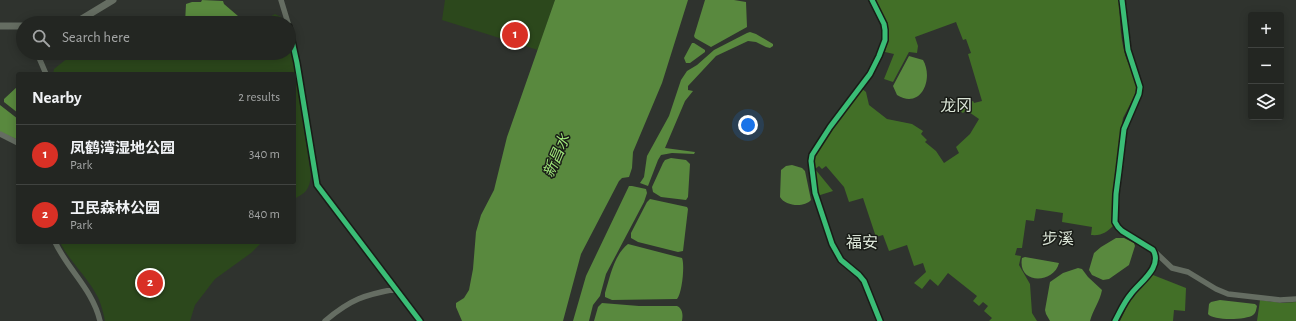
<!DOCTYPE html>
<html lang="en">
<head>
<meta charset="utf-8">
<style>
	:root { --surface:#232622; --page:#2b2e2a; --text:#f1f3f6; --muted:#a3a5a5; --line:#404340; --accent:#d93025 }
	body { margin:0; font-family:"Alegreya Sans","Noto Sans SC",sans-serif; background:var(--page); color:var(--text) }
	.controls { position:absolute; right:12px; top:12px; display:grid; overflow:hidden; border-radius:4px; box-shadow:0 2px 10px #0003 }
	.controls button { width:36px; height:36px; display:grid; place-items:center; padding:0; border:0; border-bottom:1px solid var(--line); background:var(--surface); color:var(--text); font:20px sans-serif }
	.you { position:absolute; left:748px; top:125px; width:14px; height:14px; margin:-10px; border:3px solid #fff; border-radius:50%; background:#1a73e8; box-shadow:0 0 0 6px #1a73e833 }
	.badge { display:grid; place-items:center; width:26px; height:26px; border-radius:50%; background:var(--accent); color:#fff; font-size:13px; font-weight:700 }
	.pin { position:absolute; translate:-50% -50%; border:2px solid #fff; box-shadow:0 1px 4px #0006 }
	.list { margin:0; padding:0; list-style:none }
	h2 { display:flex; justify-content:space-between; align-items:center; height:52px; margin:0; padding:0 16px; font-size:17px }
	h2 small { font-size:13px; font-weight:400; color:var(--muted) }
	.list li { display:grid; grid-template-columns:26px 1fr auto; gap:12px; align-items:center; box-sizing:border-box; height:60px; padding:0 16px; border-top:1px solid var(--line) }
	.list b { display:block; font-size:15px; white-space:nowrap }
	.list p { margin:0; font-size:13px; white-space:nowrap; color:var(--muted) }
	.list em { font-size:13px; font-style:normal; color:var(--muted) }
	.icon { flex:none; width:22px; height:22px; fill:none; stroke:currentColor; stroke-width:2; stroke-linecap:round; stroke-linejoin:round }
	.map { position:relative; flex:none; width:1296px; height:321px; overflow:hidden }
	.search { position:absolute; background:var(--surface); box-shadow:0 2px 10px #0003; left:16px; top:16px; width:280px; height:44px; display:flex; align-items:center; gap:10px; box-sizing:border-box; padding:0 14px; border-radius:22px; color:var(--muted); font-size:15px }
	.panel { position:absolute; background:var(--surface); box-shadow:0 2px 10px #0003; left:16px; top:72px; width:280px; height:172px; border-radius:4px }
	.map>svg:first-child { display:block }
</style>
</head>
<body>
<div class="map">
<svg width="1296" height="321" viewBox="0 0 1296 321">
	<rect width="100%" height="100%" fill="#2f332e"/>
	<!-- green -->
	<path fill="#2c481c" d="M445,0H555L538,50L442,20Z
		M275,14L281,17L283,23H264L268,18Z
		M108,16H115L143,23H95L102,18Z
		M289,40L294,62L311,176C309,190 306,193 294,199V74H53L54,69L74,53H193C202,60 219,54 230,53C249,51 270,53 289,53Z
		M60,242H262L251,253L215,279L195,305L190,321H105C103,312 101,302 96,294C86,275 69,261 60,242Z"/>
	<!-- forest -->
	<path fill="#426f27" d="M874,0H1119C1120,17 1120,34 1124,50C1126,64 1138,76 1137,91L1123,118L1121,130L1114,225C1107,232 1102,236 1091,235L1092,227L1062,222L1063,213L1036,209L1034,221L1026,220L1022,248H1017L1015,255L1021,256L1019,265L1030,284L1032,313L1037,321H989L992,318L984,311L988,306L983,302L979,306L973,301L977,296L948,273L938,286L930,279L922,289L914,283L926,272L923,263L914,266L907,245L889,251L883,235L876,237L863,198L849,202L844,187L826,166L822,169L819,166L815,169L833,191L817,196C816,185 812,173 812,162C813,148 851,102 861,88L866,92L869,105L887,119L912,124L923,131L921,134L927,140L925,142L936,151L944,163L959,153L956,147L970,134L979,119L966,110L963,113L958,110L960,105L973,101L974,103L982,101L968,54L971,53L966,39L963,40L956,22L915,37L918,46L917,53L909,52L893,82L884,79L894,54L885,52C886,46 889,39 889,33C888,21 878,11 874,0Z
		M1153,275L1186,288L1185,311L1174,310L1173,321H1120L1133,294Z
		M1260,300L1282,303L1296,302V321H1257Z"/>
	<!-- water -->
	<path fill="#59893e" d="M202,0L223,1L224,4L238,16L239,23H185L186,4L192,2H201Z
		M555,0H688L662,83L633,152L632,168L629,177L622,178L619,181L581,254L563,321H462L456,307V303L464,298L469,290L473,269L476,232L481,215L494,190L507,137Z
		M705,0H734L746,2L747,27L711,47L695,38L694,36Z
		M750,32L756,34L773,44V46L770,48L766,47L756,42L748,41L716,56L688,86V90L693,91L685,101L665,148L695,152L694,154L672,153L661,155L658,160L648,186L640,183L644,177L647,156L669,116L681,80L687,71L697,65L714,50L747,33Z
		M692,43H694L705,50V52L690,63H686L684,58Z
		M909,56L923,60C934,79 921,110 897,95L893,86Z
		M18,86V113L4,102V99Z
		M0,105L18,119V140L0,132Z
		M671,158L686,160L690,164L688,197L686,200L661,197L653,192L652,187L663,163L665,160Z
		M792,165L802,168L805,171L811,200C804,208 785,206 780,197L781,170L786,166Z
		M629,186H632L646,189L647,193L644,202L606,274L600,296L593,305L589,321H573L586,276Z
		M650,199L687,207L688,209L683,251L678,252L638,242L631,238V233L647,202Z
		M1116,238H1124L1134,243L1135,246L1129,265L1109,279L1103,280L1092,275L1089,270L1094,253L1101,247Z
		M628,244L682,258C685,265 682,293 677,299L612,300L605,297V293C610,277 614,255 628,244Z
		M1025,257L1059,263C1054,284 1017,285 1022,258Z
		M1078,268L1082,269L1088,277L1102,290C1100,301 1093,310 1090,321H1050L1046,314L1045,310L1050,282L1063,273Z
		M1220,300L1255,304L1257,306C1256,310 1256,313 1253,315C1247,320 1213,321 1208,314L1209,304L1211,302Z
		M602,303L639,306H677C683,309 683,315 682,321H594L598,307Z"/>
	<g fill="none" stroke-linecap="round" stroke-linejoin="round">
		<!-- minor -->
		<path stroke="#656d62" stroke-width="5.5" d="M281,0L288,23
			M872,0L884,24L885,30V40L879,56L870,74L830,127L812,155L811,161L815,193L832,244L841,260L859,275L864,281L880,321
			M289,27L297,63L317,185L420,321
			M37,53L46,74
			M0,134L18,143
			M55,242C68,270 93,290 100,321
			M1153,250L1172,268L1188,272L1216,289L1228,294L1280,300L1296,299
			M325,321C351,299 364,295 396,289"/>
		<!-- tertiary -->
		<path stroke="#656d62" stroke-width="7" d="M75,23L113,0
			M0,26H23
			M1115,321C1120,312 1124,302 1131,294C1140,282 1163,267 1153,250L1122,231L1118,227L1115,222L1116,194L1119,171L1124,129L1139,94L1140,87L1128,50L1122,0"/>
		<!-- cycleway casing -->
		<g stroke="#191c17" stroke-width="8">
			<path id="cycleway" d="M872,0L884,24L885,30V40L879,56L870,74L830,127L812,155L811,161L815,193L832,244L841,260L859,275L864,281L880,321
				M289,27L297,63L317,185L420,321
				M1115,321C1120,312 1124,302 1131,294C1140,282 1163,267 1153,250L1122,231L1118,227L1115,222L1116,194L1119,171L1124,129L1139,94L1140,87L1128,50L1122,0"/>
		</g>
		<!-- cycleway -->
		<use href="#cycleway" stroke="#3abd76" stroke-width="5"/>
	</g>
	<g text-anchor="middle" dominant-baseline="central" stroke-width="3" stroke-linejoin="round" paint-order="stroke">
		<!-- water labels -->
		<g font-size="15" font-style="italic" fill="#9ee479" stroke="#191c17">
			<text transform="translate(557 156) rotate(-67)">新昌水</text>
		</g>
		<!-- quarter labels -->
		<g font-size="16" fill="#dbe5d7" stroke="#191c17">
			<text x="956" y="106">龙冈</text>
			<text x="1058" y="239">步溪</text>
			<text x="862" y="243">福安</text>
		</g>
	</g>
</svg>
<div class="controls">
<button>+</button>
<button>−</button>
<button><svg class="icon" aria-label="layers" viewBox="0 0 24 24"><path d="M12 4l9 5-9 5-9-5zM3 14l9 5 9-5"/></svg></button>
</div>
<div class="you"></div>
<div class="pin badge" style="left:515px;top:35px">1</div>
<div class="pin badge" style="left:150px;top:283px">2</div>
<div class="search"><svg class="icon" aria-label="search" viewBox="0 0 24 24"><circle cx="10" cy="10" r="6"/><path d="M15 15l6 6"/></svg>Search here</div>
<section class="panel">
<h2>Nearby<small>2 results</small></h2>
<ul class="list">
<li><span class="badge">1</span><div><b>凤鹤湾湿地公园</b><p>Park</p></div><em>340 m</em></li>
<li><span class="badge">2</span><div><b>卫民森林公园</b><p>Park</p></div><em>840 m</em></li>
</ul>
</section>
</div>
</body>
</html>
